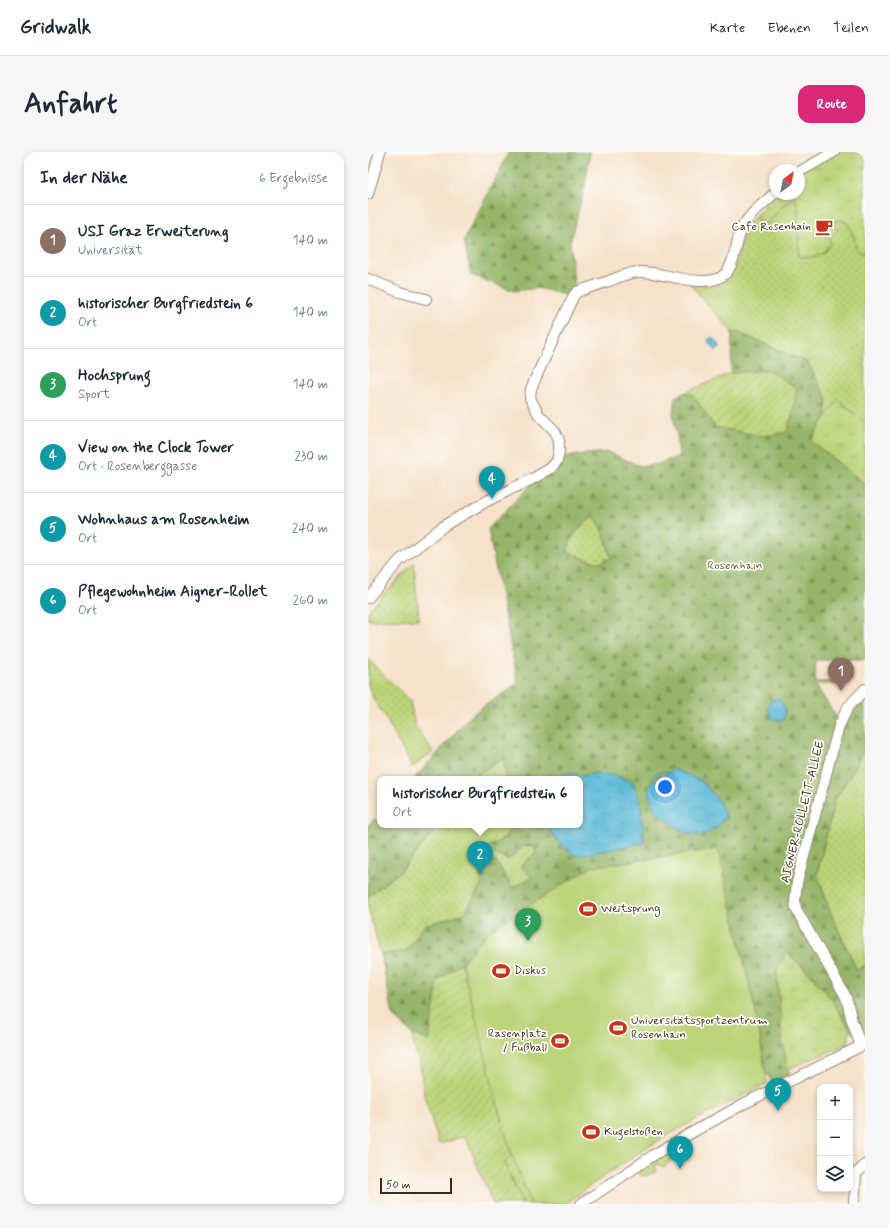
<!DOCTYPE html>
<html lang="de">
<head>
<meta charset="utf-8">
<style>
	:root { --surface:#fff; --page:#f6f6f7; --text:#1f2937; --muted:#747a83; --line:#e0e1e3; --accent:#db2777 }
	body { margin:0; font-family:Mynerve,sans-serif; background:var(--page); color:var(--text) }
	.controls { position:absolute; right:12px; bottom:12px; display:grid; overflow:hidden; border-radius:8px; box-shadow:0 2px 6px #0003 }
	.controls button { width:36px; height:36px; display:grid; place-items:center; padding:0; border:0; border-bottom:1px solid var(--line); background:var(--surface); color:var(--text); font:20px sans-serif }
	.compass { position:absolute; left:401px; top:12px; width:36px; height:36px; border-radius:50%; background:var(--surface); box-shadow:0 2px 6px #0003; rotate:32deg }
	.scale { position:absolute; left:12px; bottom:10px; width:72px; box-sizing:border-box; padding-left:4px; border:2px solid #3b2a1e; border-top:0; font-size:11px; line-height:14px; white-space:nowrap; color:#3b2a1e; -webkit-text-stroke:3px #fdfcf7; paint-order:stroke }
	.you { position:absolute; left:297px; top:635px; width:14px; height:14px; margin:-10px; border:3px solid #fff; border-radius:50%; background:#1a73e8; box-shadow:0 0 0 6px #1a73e833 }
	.badge { display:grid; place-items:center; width:26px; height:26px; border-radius:50%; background:var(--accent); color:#fff; font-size:13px; font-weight:700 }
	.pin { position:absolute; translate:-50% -33px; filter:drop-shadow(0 1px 2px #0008) }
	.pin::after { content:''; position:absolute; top:21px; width:14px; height:12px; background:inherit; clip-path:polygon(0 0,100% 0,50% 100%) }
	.popup { position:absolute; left:9px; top:624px; width:206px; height:52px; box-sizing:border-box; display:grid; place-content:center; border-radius:8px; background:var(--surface); filter:drop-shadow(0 1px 3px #0005); font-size:13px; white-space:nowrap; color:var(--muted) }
	.popup b { font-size:15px; color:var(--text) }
	.popup::after { content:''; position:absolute; left:50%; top:100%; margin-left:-8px; border:8px solid transparent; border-top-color:var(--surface) }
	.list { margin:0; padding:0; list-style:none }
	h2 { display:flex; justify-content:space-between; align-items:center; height:52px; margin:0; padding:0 16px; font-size:17px }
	h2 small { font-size:13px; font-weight:400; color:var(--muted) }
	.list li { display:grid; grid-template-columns:26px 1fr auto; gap:12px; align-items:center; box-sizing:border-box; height:72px; padding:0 16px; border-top:1px solid var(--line) }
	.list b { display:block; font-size:15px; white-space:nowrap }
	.list p { margin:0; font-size:13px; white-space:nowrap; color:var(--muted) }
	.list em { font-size:13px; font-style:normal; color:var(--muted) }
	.icon { flex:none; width:22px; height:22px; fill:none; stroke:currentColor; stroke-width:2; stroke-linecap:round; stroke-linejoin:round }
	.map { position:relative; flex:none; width:497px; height:1052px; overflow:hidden; border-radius:12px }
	header { display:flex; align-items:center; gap:24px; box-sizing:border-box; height:56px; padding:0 20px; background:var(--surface); border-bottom:1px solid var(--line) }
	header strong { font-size:19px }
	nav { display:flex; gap:22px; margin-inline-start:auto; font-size:14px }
	.intro { display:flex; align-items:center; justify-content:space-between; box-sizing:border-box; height:96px; padding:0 24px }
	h1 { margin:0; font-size:28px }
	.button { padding:10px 18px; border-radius:12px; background:var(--accent); color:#fff; font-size:14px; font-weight:700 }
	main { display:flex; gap:24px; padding:0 24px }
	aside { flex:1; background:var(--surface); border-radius:12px; box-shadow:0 2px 6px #0003 }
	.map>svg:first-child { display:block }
</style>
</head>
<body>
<header>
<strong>Gridwalk</strong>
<nav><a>Karte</a><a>Ebenen</a><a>Teilen</a></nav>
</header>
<div class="intro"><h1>Anfahrt</h1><a class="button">Route</a></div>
<main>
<aside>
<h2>In der Nähe<small>6 Ergebnisse</small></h2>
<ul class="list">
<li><span class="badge" style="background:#8d6e63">1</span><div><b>USI Graz Erweiterung</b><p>Universität</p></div><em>140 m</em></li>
<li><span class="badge" style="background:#0f9aa8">2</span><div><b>historischer Burgfriedstein 6</b><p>Ort</p></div><em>140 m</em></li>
<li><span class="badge" style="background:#2e9e5b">3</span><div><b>Hochsprung</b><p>Sport</p></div><em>140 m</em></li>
<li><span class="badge" style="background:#0f9aa8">4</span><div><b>View on the Clock Tower</b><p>Ort · Rosenberggasse</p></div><em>230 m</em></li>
<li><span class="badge" style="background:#0f9aa8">5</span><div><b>Wohnhaus am Rosenheim</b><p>Ort</p></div><em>240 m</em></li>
<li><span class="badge" style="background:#0f9aa8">6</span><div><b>Pflegewohnheim Aigner-Rollet</b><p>Ort</p></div><em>260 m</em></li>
</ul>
</aside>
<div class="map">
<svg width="497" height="1052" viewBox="0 0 497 1052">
	<defs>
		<pattern id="grass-dots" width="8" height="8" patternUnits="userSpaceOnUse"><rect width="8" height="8" fill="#bcd377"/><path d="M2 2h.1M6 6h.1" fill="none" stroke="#a2b566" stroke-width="1.8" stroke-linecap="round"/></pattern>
		<pattern id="forest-firs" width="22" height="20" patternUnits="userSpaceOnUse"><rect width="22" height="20" fill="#95b568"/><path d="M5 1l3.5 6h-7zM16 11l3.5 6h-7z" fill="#7b9355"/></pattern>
		<pattern id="park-tufts" width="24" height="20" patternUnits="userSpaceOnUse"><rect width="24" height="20" fill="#bcd377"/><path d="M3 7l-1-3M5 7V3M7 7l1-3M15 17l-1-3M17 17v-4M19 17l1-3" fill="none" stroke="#a2b566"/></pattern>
		<pattern id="garden-furrows" width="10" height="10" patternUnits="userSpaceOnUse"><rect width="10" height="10" fill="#bcd377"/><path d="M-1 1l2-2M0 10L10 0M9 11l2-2" fill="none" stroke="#a2b566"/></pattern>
		<pattern id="water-ripples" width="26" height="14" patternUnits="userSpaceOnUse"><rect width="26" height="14" fill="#5ab9d8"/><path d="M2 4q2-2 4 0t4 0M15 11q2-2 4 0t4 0" fill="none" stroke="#4c97af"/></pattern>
	</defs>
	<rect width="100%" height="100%" fill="#fdfcf7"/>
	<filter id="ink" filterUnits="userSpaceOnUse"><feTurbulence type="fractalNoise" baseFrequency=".025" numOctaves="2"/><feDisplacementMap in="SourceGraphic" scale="8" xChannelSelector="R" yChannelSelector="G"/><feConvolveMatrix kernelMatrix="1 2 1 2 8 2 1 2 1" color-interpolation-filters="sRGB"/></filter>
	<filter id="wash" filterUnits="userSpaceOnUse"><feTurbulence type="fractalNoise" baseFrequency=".012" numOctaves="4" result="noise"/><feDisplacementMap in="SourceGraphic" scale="16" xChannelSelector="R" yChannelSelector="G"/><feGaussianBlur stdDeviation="0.9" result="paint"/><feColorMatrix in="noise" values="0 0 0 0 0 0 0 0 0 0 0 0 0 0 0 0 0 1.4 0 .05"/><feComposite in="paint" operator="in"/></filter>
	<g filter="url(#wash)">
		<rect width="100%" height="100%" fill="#f6e1c9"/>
		<!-- grass -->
		<path fill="url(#grass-dots)" stroke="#7c7e4a" d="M426,44L430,55L431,104C436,104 442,105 447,104C463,102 462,84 463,71C467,70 472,67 476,69C483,71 487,91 489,98L497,102V270L471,248L458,264L459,246L439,210L371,181L364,180L322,132C331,132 342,135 351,133C369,130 371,93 377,79C379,74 383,70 386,65L399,73L410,58Z
			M227,364L236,381L243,406L232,411L217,407L199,399C204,381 211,374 227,364Z
			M46,411L51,467L0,468V459Z
			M0,507L42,549L47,574L65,600L44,615L16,563L7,550L0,534Z
			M478,529V532H449V530Z
			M497,594V813L489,818L465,767L449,722L467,647L488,614Z
			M136,606L139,627H107L110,622Z
			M70,673H144L137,686L117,697L140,708L157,693L166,695L168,701L152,714L164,726L144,735L128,709L97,761L57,773L38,799L13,803L0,756V744L33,719Z
			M310,993L311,999L304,1008L296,1015L290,1012L287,1014L289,1019C283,1022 274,1027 269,1020L284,1007L287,1010L289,1009L288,1005Z
			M153,995L191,1052H155L136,1010Z"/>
		<!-- forest -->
		<path fill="url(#forest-firs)" stroke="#687043" fill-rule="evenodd" d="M141,0H222L217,34L202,90L207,138L197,143L170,136L146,139L103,123L96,88Z
			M364,180L371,181L439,210L459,246L458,264L443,289L497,332V508H448L447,532L471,569L497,537V594L488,614L467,647L449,722L465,767L489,818L497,813V890L482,878L463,846L440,820L418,800L409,819L414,884L420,917L422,922L405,931L398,921L389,867L350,697L223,715L121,779L94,811L70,828L61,889L44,882L25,863L13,803L38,799L57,773L97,761L114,731L110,709H128L144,735L164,726L152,714L168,701L166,695L157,693L140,708L116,697L137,686L144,673H179L183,682L208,704L228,621L214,624L202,621L191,623L187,627H139L135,606L110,622L107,627H46L102,564L150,531L120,377L189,305L240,300L272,314L290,312L311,304L309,283L305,262L307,245L316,241L325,243L347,275L400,218L363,221ZM227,364L236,381L243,406L232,411L217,407L199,399C204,383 212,372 227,364ZM306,617L335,630L322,683L309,676L285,655L280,637Z
			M6,667L12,670V673H18L24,677L26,673H70L33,719L0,744V673Z"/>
		<!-- park -->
		<path fill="url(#park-tufts)" stroke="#7c7e4a" d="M466,0H497V102L489,98C487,91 483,71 476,69C472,67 468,70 464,71L470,78L462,86V92C460,94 458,97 456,99C450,106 438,107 431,104L430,55L426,44L410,58L399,73L386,65L407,42H431V20Z
			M470,248L497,270V332L443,289L460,262Z
			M418,800L440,820L463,846L482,878L480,892L420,917L414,887L409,819Z"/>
		<!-- garden -->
		<path fill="url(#garden-furrows)" stroke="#7c7e4a" d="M400,218L429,236L425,259L419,280L395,284L347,275L325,243L316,241L363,221Z
			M94,811L135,974L144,1003L136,1011L155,1052H125L98,986L94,985L71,992L56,943L52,912L46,896L44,882L61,889L70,828Z"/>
		<!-- pitch -->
		<path fill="#bcd377" stroke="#7c7e4a" d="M350,697L389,867L399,931L316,974L283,993L240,1021L197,1052H163L144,1003L135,974L94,811L121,779L223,715Z"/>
		<!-- water -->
		<path fill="url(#water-ripples)" stroke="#4a727b" d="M344,185L353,195L348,199L339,189Z
			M411,547C417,553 418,559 416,567L413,569L404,566L400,557L403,548Z
			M306,617L335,630L350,648L358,665C339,689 323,688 301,669C296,665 288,660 285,654C282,649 282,642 280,636L286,630Z
			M202,621L214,624L228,621L250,624L265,630L272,647L276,691L208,704C196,696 185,686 179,673H212V627H187L191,623Z"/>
	</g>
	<g filter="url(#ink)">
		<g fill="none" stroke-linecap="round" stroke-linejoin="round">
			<!-- minor casing -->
			<g stroke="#988674" stroke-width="12">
				<path id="minor" d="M431,20L466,0
					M0,42L12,0
					M0,127L32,140L58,147
					M0,446L31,409L77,373L119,349L166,326L183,316L189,309L191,299V288L187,279L171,263L162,246L163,237L168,225L206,143L209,140C219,136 230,133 241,129C251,125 261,120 272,120C294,119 341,140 358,121C367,111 368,89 374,76C381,62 396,51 407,41
					M493,894L484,869L478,845L428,757L427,749L429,730L471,574L480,555L497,537
					M213,1052L287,1002L316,985L377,951L493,894
					M486,1052L488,1022L497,1013"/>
			</g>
			<!-- minor -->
			<use href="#minor" stroke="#fff" stroke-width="10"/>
		</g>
	</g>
	<!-- icons -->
	<defs>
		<g id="cafe-bare" transform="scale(1.38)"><path d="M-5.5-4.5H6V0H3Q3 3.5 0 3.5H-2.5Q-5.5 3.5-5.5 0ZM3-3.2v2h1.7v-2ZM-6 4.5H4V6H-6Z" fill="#c8321e" stroke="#fdfcf7" stroke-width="2.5" paint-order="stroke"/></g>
		<g id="stadium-bare" transform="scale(1.38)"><path d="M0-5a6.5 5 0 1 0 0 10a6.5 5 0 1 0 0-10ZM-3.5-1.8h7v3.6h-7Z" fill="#c8321e" stroke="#fdfcf7" stroke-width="2.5" paint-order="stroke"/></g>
	</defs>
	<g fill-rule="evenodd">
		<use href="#cafe-bare" x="456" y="75"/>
		<use href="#stadium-bare" x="220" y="757"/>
		<use href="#stadium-bare" x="133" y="819"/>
		<use href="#stadium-bare" x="250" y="876"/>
		<use href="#stadium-bare" x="192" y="889"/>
		<use href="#stadium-bare" x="223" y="980"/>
	</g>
	<g text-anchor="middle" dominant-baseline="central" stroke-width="3.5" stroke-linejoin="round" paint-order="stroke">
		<!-- poi labels -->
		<g font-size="12" fill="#3b2a1e" stroke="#fdfcf7" text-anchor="start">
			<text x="443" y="75" text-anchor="end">Cafe Rosenhain</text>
			<text x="233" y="757">Weitsprung</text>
			<text x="146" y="819">Diskus</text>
			<text x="263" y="869">Universitätssportzentrum<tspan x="263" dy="14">Rosenhain</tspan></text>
			<text x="179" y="882" text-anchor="end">Rasenplatz<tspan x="179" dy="14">/ Fußball</tspan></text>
			<text x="236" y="980">Kugelstoßen</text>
		</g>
		<!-- park labels -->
		<g font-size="12" fill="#625d39" stroke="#fdfcf7">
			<text x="367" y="414">Rosenhain</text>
		</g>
		<!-- street labels -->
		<g font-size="12" fill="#3b2a1e" stroke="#fdfcf7">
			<text transform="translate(435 660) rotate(-76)">AIGNER-ROLLETT-ALLEE</text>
		</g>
	</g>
</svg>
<div class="controls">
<button>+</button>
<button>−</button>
<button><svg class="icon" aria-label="layers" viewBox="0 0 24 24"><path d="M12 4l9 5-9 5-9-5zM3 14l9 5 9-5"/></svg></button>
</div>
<svg class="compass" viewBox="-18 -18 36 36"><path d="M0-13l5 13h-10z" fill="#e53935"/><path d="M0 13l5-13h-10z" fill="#747a83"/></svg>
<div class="scale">50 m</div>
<div class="you"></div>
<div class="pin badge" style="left:473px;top:539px;background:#8d6e63">1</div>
<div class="pin badge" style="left:112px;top:722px;background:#0f9aa8">2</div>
<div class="popup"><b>historischer Burgfriedstein 6</b>Ort</div>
<div class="pin badge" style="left:160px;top:789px;background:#2e9e5b">3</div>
<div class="pin badge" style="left:124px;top:347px;background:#0f9aa8">4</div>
<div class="pin badge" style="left:410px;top:959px;background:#0f9aa8">5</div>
<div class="pin badge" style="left:312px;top:1017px;background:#0f9aa8">6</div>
</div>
</main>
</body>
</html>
